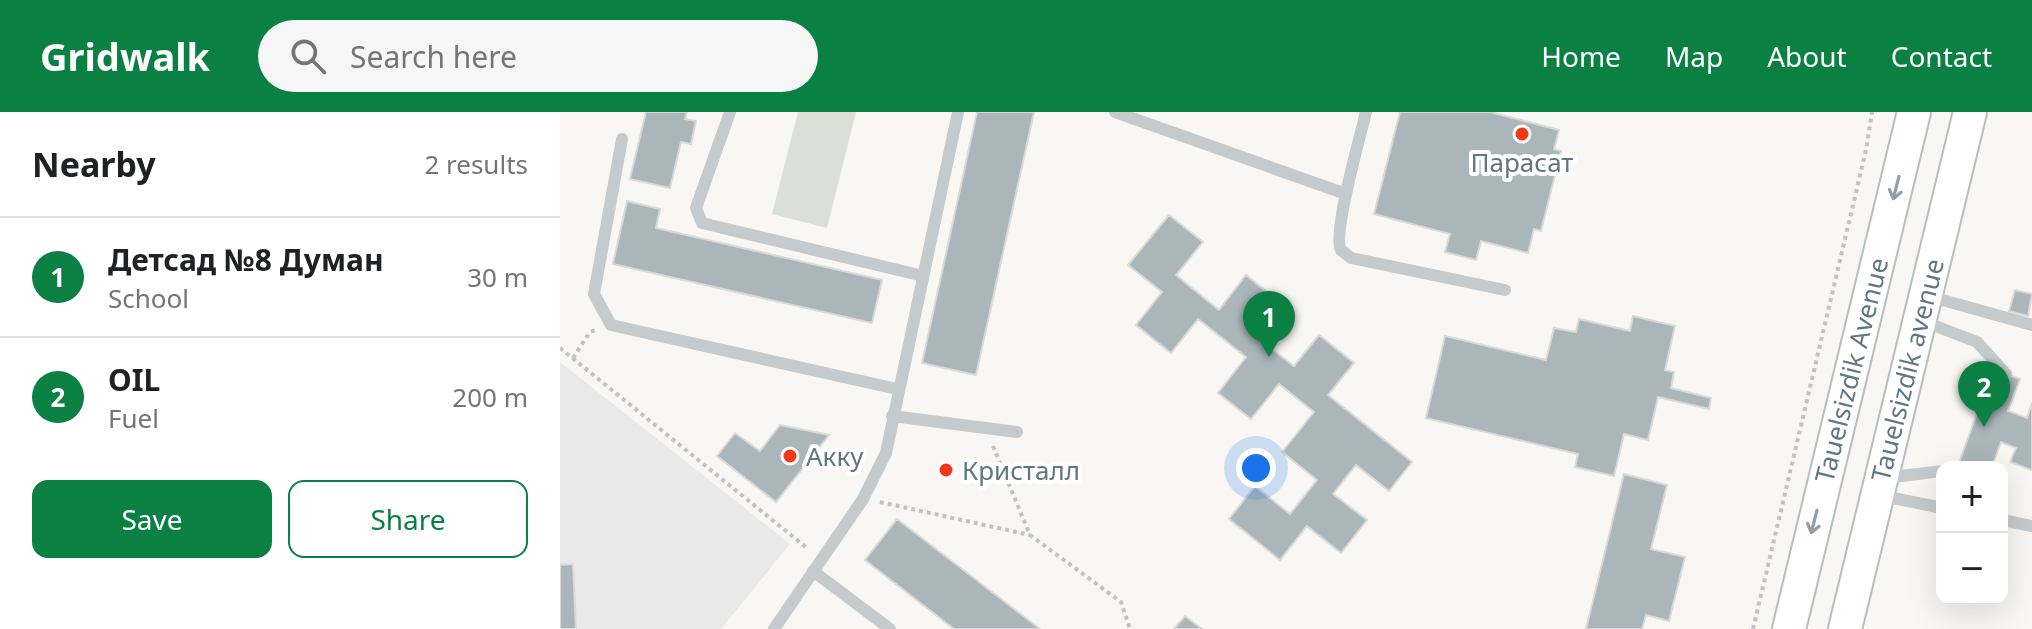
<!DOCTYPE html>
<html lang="en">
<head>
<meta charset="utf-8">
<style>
	:root { --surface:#fff; --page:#f6f6f6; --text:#202124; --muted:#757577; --line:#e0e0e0; --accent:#0b8043 }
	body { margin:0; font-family:"Noto Sans",sans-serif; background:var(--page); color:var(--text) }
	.controls { position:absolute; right:24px; bottom:24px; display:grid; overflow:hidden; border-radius:16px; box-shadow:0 8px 32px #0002 }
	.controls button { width:72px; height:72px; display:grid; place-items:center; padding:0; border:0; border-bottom:2px solid var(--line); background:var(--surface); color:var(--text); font:40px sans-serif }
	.you { position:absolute; left:696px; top:356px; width:28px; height:28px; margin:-20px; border:6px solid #fff; border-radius:50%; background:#1a73e8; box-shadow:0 0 0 12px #1a73e833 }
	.badge { display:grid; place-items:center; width:52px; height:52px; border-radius:50%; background:var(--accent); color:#fff; font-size:26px; font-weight:700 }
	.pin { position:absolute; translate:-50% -66px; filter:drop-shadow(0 2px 4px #0008) }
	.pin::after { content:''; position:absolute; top:42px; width:28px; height:24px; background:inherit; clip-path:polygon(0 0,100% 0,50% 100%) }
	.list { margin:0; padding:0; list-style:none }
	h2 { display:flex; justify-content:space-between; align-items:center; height:104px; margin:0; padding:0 32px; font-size:34px }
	h2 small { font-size:26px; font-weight:400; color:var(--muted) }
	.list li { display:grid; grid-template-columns:52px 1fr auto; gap:24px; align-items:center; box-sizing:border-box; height:120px; padding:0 32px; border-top:2px solid var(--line) }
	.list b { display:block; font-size:30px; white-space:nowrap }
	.list p { margin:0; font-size:26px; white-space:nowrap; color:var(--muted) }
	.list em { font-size:26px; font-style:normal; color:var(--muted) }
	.actions { display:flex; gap:16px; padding:24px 32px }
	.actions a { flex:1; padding:18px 0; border:2px solid var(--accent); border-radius:16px; text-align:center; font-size:28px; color:var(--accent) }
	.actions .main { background:var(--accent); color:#fff }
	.icon { flex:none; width:44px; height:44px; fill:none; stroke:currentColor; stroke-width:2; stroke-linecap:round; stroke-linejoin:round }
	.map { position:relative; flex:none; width:1472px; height:517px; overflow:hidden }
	header { display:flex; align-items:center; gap:48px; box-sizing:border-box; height:112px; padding:0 40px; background:var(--accent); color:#fff }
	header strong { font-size:38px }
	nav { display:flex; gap:44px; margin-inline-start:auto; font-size:28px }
	.search { width:560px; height:72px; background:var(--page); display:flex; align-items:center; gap:20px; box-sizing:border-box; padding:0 28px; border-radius:44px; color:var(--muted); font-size:30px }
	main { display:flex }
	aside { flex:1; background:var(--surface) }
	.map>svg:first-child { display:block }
</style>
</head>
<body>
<header>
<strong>Gridwalk</strong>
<div class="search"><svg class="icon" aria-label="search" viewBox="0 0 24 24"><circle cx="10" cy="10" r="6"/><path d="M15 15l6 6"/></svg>Search here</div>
<nav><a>Home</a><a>Map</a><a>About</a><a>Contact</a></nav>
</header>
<main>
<aside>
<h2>Nearby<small>2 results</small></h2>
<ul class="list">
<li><span class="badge">1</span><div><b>Детсад №8 Думан</b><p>School</p></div><em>30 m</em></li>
<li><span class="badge">2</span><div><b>OIL</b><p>Fuel</p></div><em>200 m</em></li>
</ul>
<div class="actions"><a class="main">Save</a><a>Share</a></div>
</aside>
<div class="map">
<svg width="1472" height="517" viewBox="0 0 1472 517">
	<rect width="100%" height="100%" fill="#f8f7f4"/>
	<!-- built -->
	<path fill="#e8e9e8" d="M0,250L230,432L161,517H0Z"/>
	<!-- pitch -->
	<path fill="#dae0d5" d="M238,0H296L267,116L212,102Z"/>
	<!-- building -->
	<path fill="#abb6ba" stroke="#d9d9d7" stroke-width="2" d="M86,0H127L125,7L136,9L131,32L121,30L110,76L70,67Z
		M417,0H474L416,263L362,251Z
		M840,0H930L999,18L994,37L1001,39L981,119L974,117L968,141L921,129L916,148L885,140L890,122L814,102Z
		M67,89L100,97L96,116L322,168L312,211L53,152Z
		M609,103L643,130L616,163L659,198L686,163L718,189L692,222L734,254L759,223L794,251L768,283L852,350L829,379L796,353L773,382L807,408L781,441L747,414L720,448L669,407L695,374L730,402L757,368L722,340L754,300L719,272L691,307L658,281L686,245L638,207L611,241L576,213L602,180L568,153Z
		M1455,178L1472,182L1468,204L1449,199Z
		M1073,204L1115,214L1105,258L1114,260L1111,276L1151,286L1149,297L1098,285L1088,328L1064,322L1054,364L1015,355L1018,342L866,306L885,224L986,248L994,216L1016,220L1019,207L1070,219Z
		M1433,257L1460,267L1448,299L1467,306L1472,291V358L1450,350L1456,336L1441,330L1432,355L1399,351Z
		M220,313L269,323L216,390L157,344L175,321L200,339Z
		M1064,362L1107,373L1091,437L1125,445L1109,509L1086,503L1082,517H1026Z
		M337,407L480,517H394L305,448Z
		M13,452L16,517H0V453Z
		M625,504L642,517H614Z"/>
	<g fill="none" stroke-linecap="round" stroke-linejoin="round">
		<!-- secondary casing -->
		<g stroke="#b7bec1" stroke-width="36">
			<path id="secondary" d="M1229,517L1354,0
				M1285,517L1410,0"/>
		</g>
		<!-- path -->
		<path stroke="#c0c3c5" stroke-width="4" stroke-dasharray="4 4" stroke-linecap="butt" d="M0,236L247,436
			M13,246L30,220L36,218
			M433,334L470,423L561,490L570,517
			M320,390L470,423
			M1193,517L1306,38L1312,0"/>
		<!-- service -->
		<path stroke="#c5cacd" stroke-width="12" d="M170,0L136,96L142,111L363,164
			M555,0L786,82
			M806,0C801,22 772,122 781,138C782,139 790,145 791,146L945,178
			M62,27L34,182L51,213L337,277
			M1368,184L1472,213
			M1360,208L1417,230L1446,262
			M332,304L457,320
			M1325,366L1382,359
			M1318,383L1382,396
			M1442,408L1472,414
			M253,459L330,517
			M214,517L303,387L326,341L398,0"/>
		<!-- secondary -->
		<use href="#secondary" stroke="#fff" stroke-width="32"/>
	</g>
	<!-- one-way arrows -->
	<defs><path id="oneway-shaft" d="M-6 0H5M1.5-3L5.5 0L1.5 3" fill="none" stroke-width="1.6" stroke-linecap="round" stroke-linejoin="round" transform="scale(2)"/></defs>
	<g stroke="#909fa8">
		<use href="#oneway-shaft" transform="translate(1336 76) rotate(104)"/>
		<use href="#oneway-shaft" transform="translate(1254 410) rotate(104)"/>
	</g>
	<!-- markers -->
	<g fill="#f33819" stroke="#fff" stroke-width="3">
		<circle cx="962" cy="22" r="8"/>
		<circle cx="230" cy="344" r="8"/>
		<circle cx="386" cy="358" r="8"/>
	</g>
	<g text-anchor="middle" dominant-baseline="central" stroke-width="8" stroke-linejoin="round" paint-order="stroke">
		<!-- poi labels -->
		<g font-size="26" fill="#607682" stroke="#fff" text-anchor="start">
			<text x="962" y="50" text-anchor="middle">Парасат</text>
			<text x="246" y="344">Акку</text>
			<text x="402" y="358">Кристалл</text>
		</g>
		<!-- street labels -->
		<g font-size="26" fill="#607682" stroke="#fff">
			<text transform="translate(1291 258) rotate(-76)">Tauelsizdik Avenue</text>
			<text transform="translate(1347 258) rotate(-76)">Tauelsizdik avenue</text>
		</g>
	</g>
</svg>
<div class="controls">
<button>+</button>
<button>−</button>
</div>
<div class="you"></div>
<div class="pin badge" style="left:709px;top:245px">1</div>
<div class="pin badge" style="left:1424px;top:315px">2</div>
</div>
</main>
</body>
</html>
